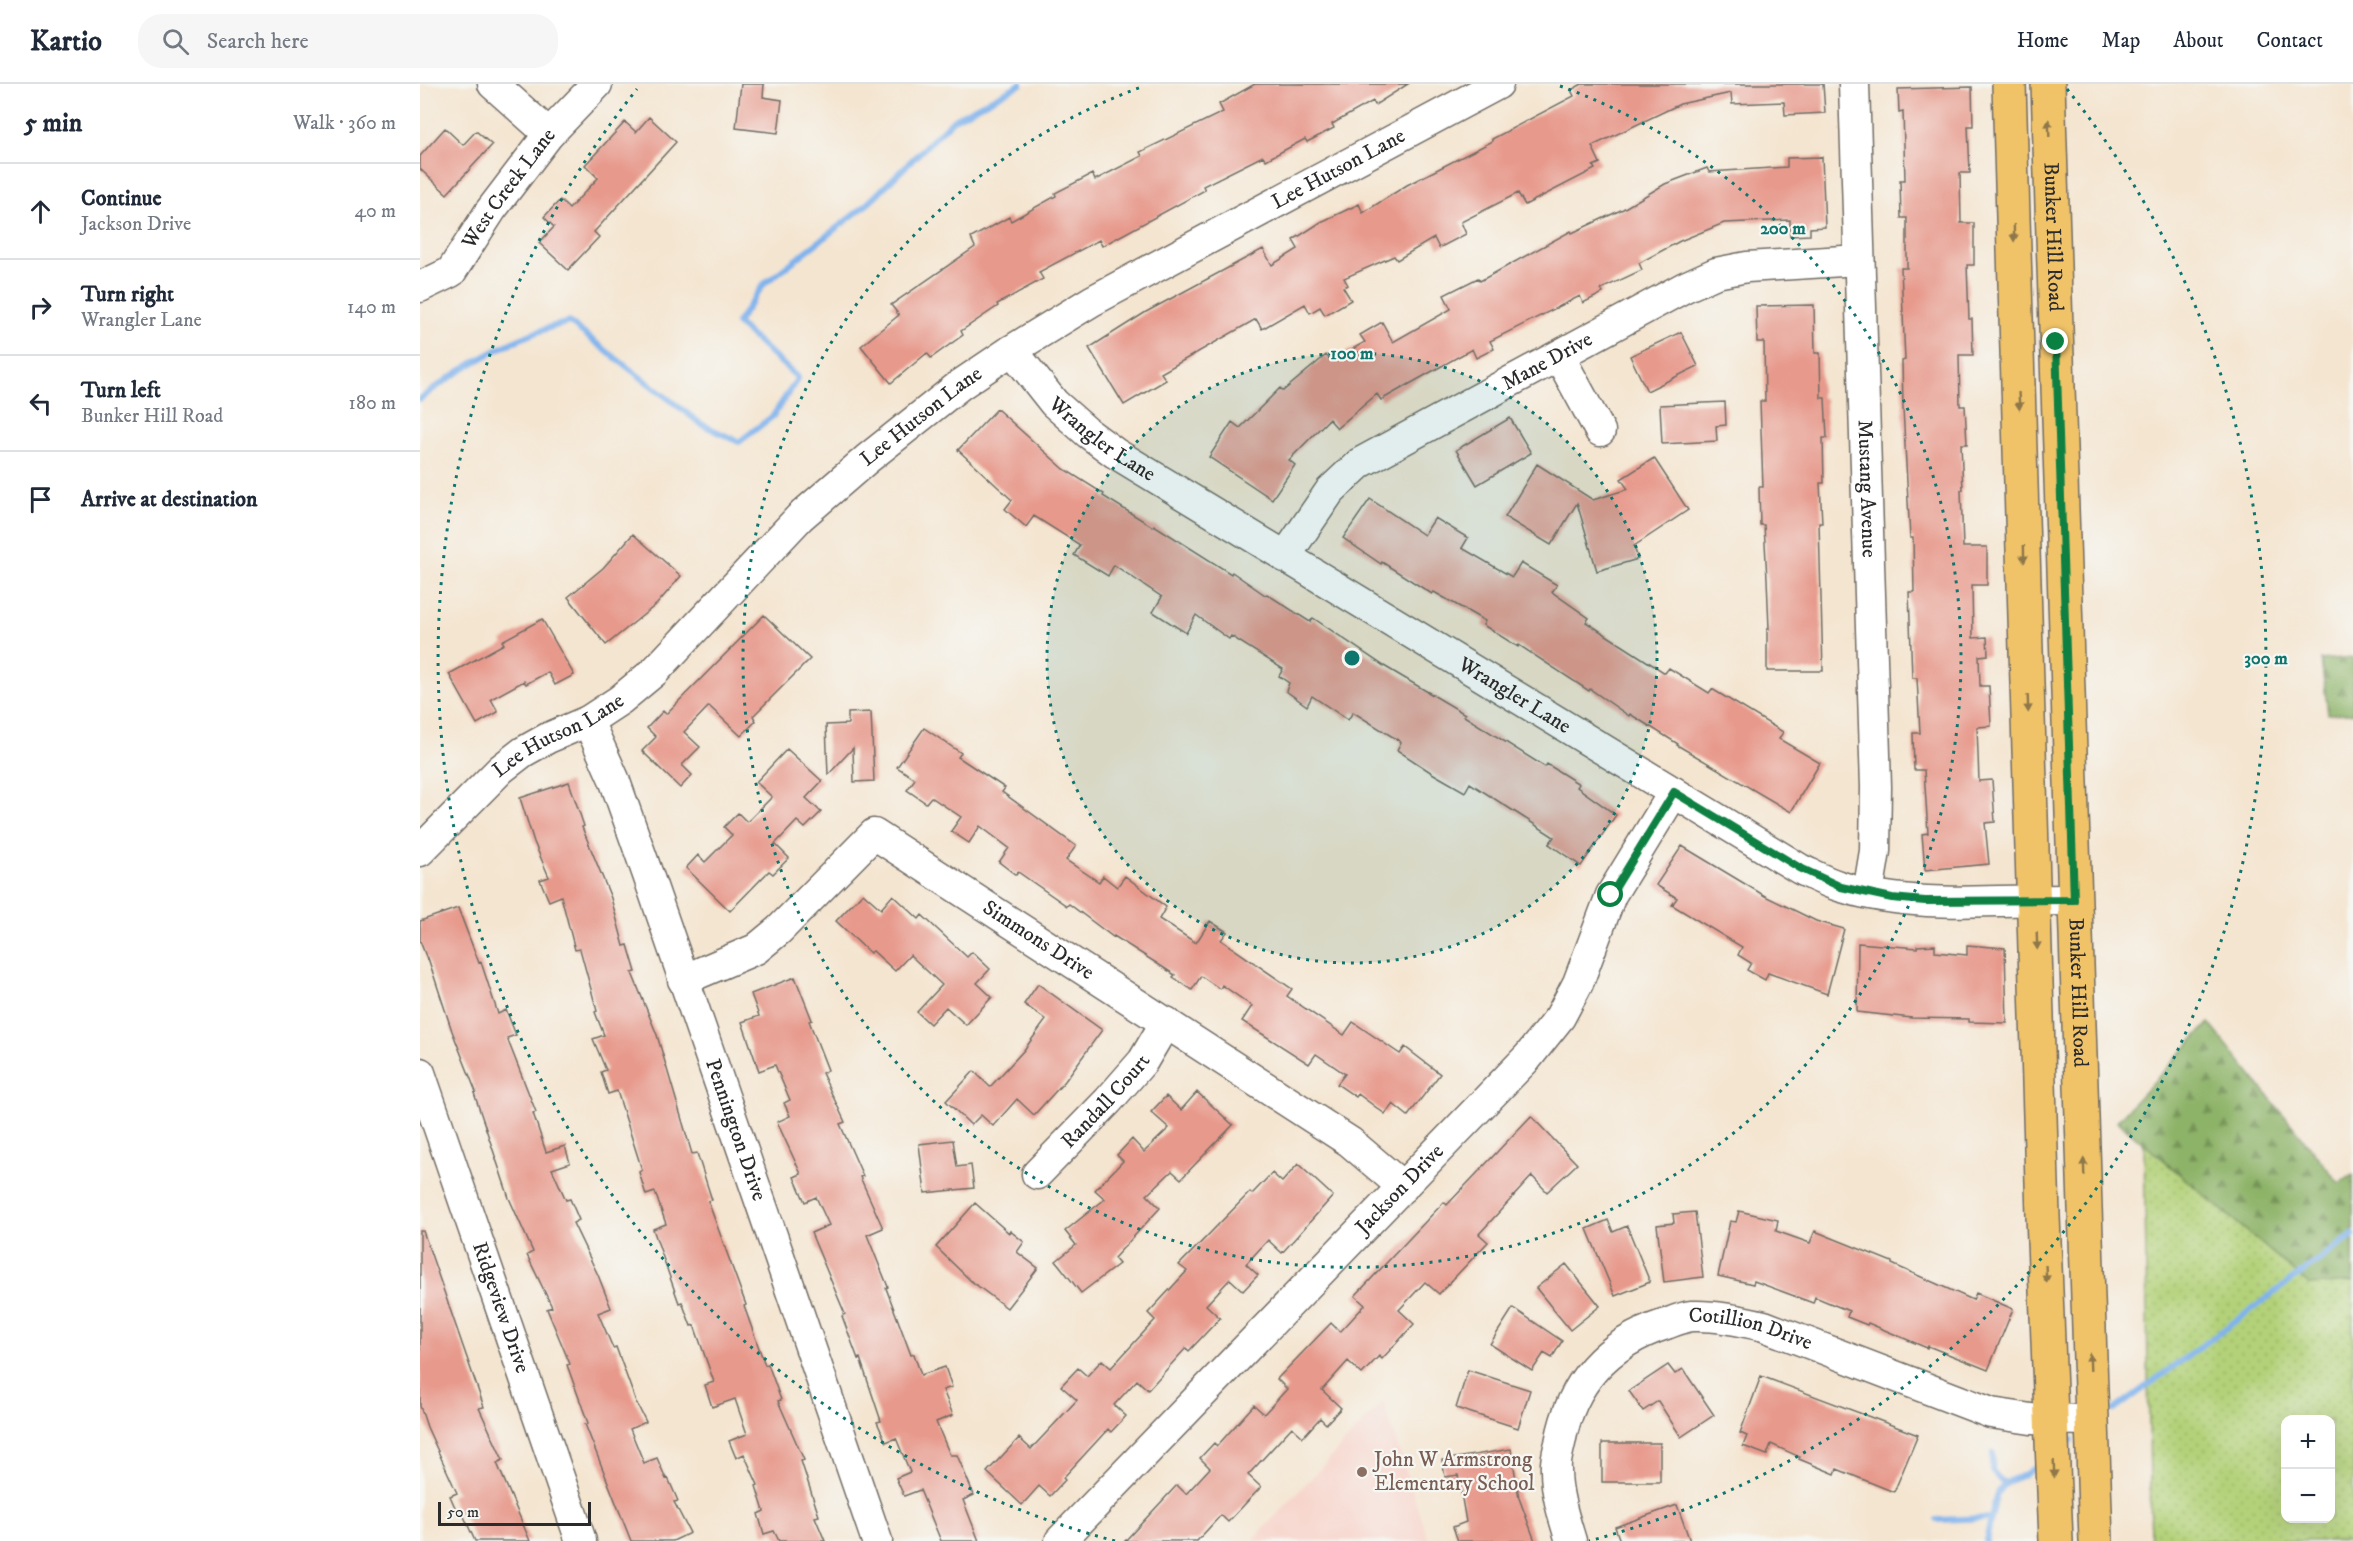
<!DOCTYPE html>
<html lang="en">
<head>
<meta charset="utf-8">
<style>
	:root { --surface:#fff; --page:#f6f6f7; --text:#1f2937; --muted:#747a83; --line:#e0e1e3 }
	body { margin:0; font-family:"IM FELL DW Pica",serif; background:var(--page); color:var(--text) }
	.controls { position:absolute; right:18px; bottom:18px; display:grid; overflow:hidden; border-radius:12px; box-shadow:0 6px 24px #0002 }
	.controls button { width:54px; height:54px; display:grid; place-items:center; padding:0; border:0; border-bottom:2px solid var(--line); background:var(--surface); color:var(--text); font:30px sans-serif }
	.scale { position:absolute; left:18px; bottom:15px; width:153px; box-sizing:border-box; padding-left:6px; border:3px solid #2b2b2b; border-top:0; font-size:16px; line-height:21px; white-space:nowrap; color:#2b2b2b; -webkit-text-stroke:4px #f6f6f2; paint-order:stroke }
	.stop { position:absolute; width:18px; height:18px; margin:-14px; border:4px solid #0b8043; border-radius:50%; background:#fff }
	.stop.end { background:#0b8043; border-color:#fff; box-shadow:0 2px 6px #0008 }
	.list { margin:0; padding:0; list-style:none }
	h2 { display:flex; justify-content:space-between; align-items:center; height:78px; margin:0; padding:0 24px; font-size:26px }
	h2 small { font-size:20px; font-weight:400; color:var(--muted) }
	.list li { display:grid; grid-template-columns:39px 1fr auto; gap:18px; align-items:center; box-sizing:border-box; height:96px; padding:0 24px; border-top:2px solid var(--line) }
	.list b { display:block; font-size:22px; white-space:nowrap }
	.list p { margin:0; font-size:20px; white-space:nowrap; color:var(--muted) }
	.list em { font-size:20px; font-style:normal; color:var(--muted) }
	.icon { flex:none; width:33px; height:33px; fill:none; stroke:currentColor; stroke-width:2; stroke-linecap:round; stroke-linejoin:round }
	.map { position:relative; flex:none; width:1933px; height:1457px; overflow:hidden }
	header { display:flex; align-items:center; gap:36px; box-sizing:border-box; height:84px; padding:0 30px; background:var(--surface); border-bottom:2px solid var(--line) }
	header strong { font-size:28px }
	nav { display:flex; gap:33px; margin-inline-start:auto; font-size:21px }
	.search { width:420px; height:54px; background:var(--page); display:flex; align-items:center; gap:15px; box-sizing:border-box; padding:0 21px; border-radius:24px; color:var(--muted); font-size:22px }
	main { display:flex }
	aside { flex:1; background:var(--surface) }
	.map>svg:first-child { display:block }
</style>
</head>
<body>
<header>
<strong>Kartio</strong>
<div class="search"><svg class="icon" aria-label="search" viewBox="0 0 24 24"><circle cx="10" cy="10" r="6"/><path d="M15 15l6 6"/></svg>Search here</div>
<nav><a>Home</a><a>Map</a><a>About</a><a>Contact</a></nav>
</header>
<main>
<aside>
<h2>5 min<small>Walk · 360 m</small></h2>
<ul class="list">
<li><svg class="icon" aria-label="ahead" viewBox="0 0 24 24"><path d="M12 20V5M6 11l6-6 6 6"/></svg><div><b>Continue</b><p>Jackson Drive</p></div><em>40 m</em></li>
<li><svg class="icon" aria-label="right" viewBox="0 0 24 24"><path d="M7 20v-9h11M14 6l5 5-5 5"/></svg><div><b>Turn right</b><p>Wrangler Lane</p></div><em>140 m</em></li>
<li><svg class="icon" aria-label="left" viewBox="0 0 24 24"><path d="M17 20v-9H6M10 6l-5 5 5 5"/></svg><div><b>Turn left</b><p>Bunker Hill Road</p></div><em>180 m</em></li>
<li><svg class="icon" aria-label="arrive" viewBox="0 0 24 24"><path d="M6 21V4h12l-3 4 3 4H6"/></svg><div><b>Arrive at destination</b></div></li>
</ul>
</aside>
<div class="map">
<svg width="1933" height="1457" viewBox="0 0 1933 1457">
	<defs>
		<pattern id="grass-dots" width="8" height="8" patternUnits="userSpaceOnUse" patternTransform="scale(1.5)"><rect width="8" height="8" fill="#b2d178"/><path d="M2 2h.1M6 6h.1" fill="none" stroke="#99b468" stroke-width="1.8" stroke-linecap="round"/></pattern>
		<pattern id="forest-firs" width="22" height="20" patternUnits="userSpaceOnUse" patternTransform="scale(1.5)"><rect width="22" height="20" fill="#8db368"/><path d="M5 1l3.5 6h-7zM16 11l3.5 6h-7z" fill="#739256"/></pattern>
	</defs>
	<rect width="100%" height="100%" fill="#f6f6f2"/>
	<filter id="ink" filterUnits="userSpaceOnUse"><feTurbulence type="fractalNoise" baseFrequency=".0167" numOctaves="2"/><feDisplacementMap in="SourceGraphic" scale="12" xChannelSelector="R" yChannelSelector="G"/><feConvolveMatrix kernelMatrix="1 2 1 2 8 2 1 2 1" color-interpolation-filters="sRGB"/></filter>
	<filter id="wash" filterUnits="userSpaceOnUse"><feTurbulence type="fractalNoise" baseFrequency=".008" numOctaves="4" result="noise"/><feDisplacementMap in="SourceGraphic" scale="24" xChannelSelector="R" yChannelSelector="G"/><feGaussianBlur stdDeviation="1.35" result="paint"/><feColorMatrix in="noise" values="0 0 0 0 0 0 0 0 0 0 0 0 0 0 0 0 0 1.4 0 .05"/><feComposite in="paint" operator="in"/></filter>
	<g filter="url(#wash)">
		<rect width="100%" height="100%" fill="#f4e5d0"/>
		<!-- built -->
		<path fill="#f7d1c7" d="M963,1318L1009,1457H832Z"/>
		<!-- grass -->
		<path fill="url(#grass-dots)" stroke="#6e7e52" stroke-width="1.5" fill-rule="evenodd" d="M1724,1060L1933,1151V1457H1731ZM1866,1336H1910V1434H1866Z"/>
		<!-- forest -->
		<path fill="url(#forest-firs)" stroke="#5c6f4a" stroke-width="1.5" d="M1933,573V629L1908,630L1901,576Z
			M1789,939L1919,1099L1933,1091V1198L1890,1201L1697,1037Z"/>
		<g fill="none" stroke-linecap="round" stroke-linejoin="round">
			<!-- stream -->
			<path stroke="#7fb2ec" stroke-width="6" d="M0,315C44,282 95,251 149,238L281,340L319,358L353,332L378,294L317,239L344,200L445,122L534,35L601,0
				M1694,1326L1933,1151
				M1650,1357L1652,1356
				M1573,1369L1572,1387L1584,1400
				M1517,1436L1569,1434
				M1566,1457L1576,1412L1586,1398L1604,1391L1617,1382"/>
		</g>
		<g id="blocks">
			<!-- building -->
			<path fill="#e79a8c" d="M321,0H344L343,13L362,16L358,49L316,44Z
				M835,0H988L955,21L953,17L912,40L914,44L887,58L885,55L846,76L843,72L783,102L785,106L682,162L679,156L619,188L623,195L577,220L578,222L541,247L543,251L511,274L507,269L471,299L441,262L479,231L471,221L555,163L551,154L589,133L591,137L636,112L635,109L672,90L675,96L722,72L720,68L803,28L799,20Z
				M1162,0H1403L1405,29L1365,31L1364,18L1312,20L1311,9L1260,20L1172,62L1180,79L1173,82L1175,85L1105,121L1098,109L1041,138L1046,150L1019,164L1014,154L977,176L974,172L924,194L928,201L923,203L931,216L905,231L900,223L890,229L885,220L842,245L836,235L741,289L746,296L704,321L669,264L726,228L843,165L852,181L878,165L873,156L901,138L939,120L943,129L987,101L1073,57L1072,55L1154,12L1151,6Z
				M1552,3L1553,42H1548L1550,89H1540L1541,139H1554V181H1547L1549,235H1552L1553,271H1539L1540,322H1545L1547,360H1541L1543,406H1541L1543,463H1567V501H1552L1553,554L1567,553L1568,571L1559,572L1560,602H1569L1571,642L1557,643L1559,697L1572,696L1575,738L1565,739L1569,780L1505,786L1502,750L1508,749L1504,686H1494L1493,649H1500L1497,594H1492L1489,508H1494L1493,454H1490L1483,324L1482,277L1485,276L1481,184H1487V134H1481L1480,96H1485L1483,27L1479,28L1478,5Z
				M229,33L256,58L174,148L179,153L148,186L119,159L134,143L124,133L140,116L149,125L178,94L165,81L205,38L216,48Z
				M25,44L43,61L56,47L72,61L27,110L0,85V72Z
				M1402,73L1405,143L1390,144V151L1370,152V136L1304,139L1260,157L1219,179L1222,186L1181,205L1183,209L1163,219L1160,212L1070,257L1074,265L1056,274L1052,265L961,316L957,310L917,344L909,335L869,376L875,381L852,415L789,373L812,338L820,344L860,304L863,307L906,271L911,277L945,258L940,251L962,238L973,258L1031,225L1024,211L1058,194L1060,197L1151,147L1152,149L1203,125L1245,100L1287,84L1289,88L1367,83V74Z
				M1394,221L1395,269H1400L1401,314H1405L1407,354H1403L1404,399H1400L1402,439H1399L1403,587H1347V545H1349L1347,495L1344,441H1340L1339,403H1343L1340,317H1345L1344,258H1337L1336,222Z
				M1261,248L1278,282L1227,307L1210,272Z
				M1305,318L1306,341L1296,342L1297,357L1242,360L1240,321Z
				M577,325L644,385L684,410L683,412L733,443L734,441L811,490L812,488L845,511L847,510L890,538L893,534L964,582L1045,630L1044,632L1125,683L1127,680L1159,700L1157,703L1196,731L1161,782L1129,760L1134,753L1050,699L1045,708L1012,689L977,666L981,658L933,628L928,636L892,612L887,622L866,607L869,599L859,592L863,585L811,552L809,555L776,531L766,549L733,528L742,513L694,481L688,492L654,471L660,461L614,432L606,443L585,425L592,416L538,366Z
				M1090,334L1111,369L1057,401L1036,366Z
				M1234,374L1268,426L1214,462L1218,475L1177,487L1157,419L1131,461L1085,433L1117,380L1173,416L1208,405L1201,395Z
				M950,415L1004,451L1015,434L1048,454L1042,464L1092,493L1101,479L1137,501L1132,508L1169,534L1166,538L1245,589L1249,584L1289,609L1292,605L1363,648L1359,655L1400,679L1371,728L1257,661L1258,660L1210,630L1209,632L1170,605L1169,607L1099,561L1098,563L1063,541L1065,537L1014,508L1012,510L962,478L961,480L923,454Z
				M213,450L261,492L237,520L186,561L148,513L183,484Z
				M344,531L390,575L333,632L336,637L321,652L289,622L264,648L280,663L262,681L272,691L260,704L222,667L236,653L227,644L243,627L246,630Z
				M122,535L154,591L135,601L128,588L106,600L104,597L71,615L78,628L57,640L29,590L84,560L82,557Z
				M451,628L454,697L434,698L433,664L408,691L406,641L428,640V629Z
				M504,644L541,669L538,673L585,704L582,708L656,762L646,776L679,798L683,792L697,803L705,792L746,823L739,835L776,859L790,837L807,848L801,856L872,905L867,912L924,951L933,938L980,970L985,963L1020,990L988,1032L973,1020L965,1030L938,1010L936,1013L917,1000L925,990L896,970L889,980L822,937L832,922L802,901L800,905L781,892L772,906L753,893L755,891L694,852L693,853L649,820L647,822L598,788L596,791L579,778L589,764L560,742L549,759L531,747L541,733L511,713L506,719L487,706L495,695L477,683Z
				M367,665L402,697L386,714L401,728L385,744L377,737L355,760L369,774L353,790L349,787L310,827L266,784L278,771L285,778L312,751L304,743L318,729L327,738L352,713L336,698Z
				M149,698L164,742L162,743L191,814L204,862L208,861L216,888L212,889L237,951L272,1070L277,1069L292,1116L288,1117L326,1221L324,1222L345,1281L348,1280L361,1316L358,1317L384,1376L381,1377L399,1432L395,1433L405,1457H359L354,1447L344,1450L338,1430L344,1427L336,1402L338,1401L324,1370L316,1374L309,1357L327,1350L315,1315L292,1323L285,1301L294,1298L274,1241L271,1242L262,1218L259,1219L233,1145L246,1140L235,1108L226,1111L219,1088L222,1086L197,1007L188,1010L181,988L186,986L173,955L184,951L175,928L177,927L160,865L155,866L141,812L129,817L120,796L129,793L114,758L100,714Z
				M1262,762L1345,812L1396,837L1424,845L1407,910L1348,889L1345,896L1327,886L1331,879L1318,871L1322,863L1252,821L1257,814L1236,801Z
				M443,809L461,825L473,811L499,835L502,831L547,873L552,868L570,885L557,899L572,913L546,941L526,923L510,940L497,928L522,901L490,871L475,887L453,867L450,869L416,837Z
				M38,824L59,879L61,878L78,930L86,926L96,951L87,954L116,1028L113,1029L126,1068L145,1062L150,1079L132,1085L146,1116L150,1115L159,1136L153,1139L178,1191L191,1224L178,1229L193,1264L196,1263L216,1318L226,1338L210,1345L224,1379L237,1374L246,1395L248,1394L258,1417L254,1418L270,1449L253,1457H211L165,1340L168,1339L147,1281L150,1280L127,1225L132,1223L107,1171L113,1168L89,1114L54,1009L56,1008L32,947L8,874L7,875L0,857V837Z
				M1438,859L1497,864V862L1515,861V868L1547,871V861L1585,864L1587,939L1549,938V935L1492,934L1437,928Z
				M375,893L392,936L389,937L408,986L402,989L425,1038L420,1040L443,1092L440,1093L463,1144L447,1151L468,1203L466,1204L491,1271L494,1270L501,1291L525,1283L532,1303L523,1306L533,1331L516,1338L530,1371H537L554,1411L543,1416L559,1457H521L500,1406L484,1412L476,1394L490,1388L476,1354L466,1358L457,1338L461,1337L440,1274L438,1275L422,1232L425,1230L391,1149L409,1141L396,1113L385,1118L374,1093L381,1090L357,1038L370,1032L364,1019L370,1016L355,981L339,987L322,938L339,932L331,910Z
				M618,900L682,946L645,997L614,1031L597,1015L573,1042L561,1031L551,1041L526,1017L554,987L570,1003L604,966L626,936L604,920Z
				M777,1008L813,1041L761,1095L752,1087L727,1111L740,1124L694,1174L699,1180L661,1209L636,1177L656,1161L645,1147L685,1115L675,1106L703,1077L697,1071L712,1055L724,1068L749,1044L731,1028L746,1012L761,1026Z
				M1111,1032L1157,1080L1127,1108L1112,1092L1059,1150L1068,1158L1019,1210L1005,1198L979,1226L994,1240L962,1275L959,1272L942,1290L928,1277L902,1306L921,1324L906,1340L900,1334L883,1353L872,1343L828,1391L841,1403L808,1438L801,1431L777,1457H705L757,1401L766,1410L790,1384L780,1374L794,1359L797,1362L834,1321L844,1330L867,1305L857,1295L911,1239L920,1248L945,1221L935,1212L1024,1118L1027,1121Z
				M533,1056L537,1083L551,1081L554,1104L505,1109L499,1060Z
				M878,1080L913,1112L862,1169L848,1156L826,1180L838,1191L823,1207L810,1195L786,1221L800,1234L769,1267L766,1264L728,1306L717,1296L694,1321L706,1332L691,1348L688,1345L643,1394L645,1396L630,1412L619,1402L602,1421L567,1388L599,1354L611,1365L657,1316L641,1302L658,1284L667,1292L682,1276L691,1284L735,1236L728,1229L767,1187L759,1181L830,1108L832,1110L852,1089L862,1098Z
				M555,1119L589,1149L590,1147L604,1158L597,1168L618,1184L587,1224L551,1197L516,1163Z
				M1319,1127L1358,1136L1356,1147L1390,1159L1395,1147L1472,1178V1180L1553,1216L1556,1209L1593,1225L1568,1286L1508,1262L1507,1264L1448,1239L1447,1241L1427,1233L1429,1227L1395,1213L1393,1219L1334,1197L1333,1200L1298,1192L1310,1137L1316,1138Z
				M1275,1128L1283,1193L1244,1198L1237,1141L1254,1139L1253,1130Z
				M1188,1136L1193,1148L1207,1142L1230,1198L1195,1212L1167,1145Z
				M0,1147H3L64,1323L59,1324L83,1376L77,1379L110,1457H55L42,1428L38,1430L30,1412L37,1409L7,1343L0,1322Z
				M1146,1180L1180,1222L1150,1246L1116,1204Z
				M1093,1224L1142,1257L1132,1274L1124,1269L1112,1287L1070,1260Z
				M1248,1281L1255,1290L1263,1285L1294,1331L1261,1353L1238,1317L1223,1327L1209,1307Z
				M1048,1286L1110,1306L1098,1344L1036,1324Z
				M1341,1292L1498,1351L1474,1408L1417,1385L1415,1390L1379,1375L1380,1373L1351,1360L1347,1371L1323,1362L1327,1352L1320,1349Z
				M1182,1359H1240V1398H1182Z
				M1091,1365L1099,1414L1115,1457H1038L1033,1443L1046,1438L1038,1391L1025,1393L1022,1376Z
				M1257,1421L1270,1457H1200L1195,1443Z"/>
		</g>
	</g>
	<g filter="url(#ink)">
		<use href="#blocks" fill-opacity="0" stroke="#716c65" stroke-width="1.5"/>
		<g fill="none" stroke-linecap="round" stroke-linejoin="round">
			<!-- minor casing -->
			<g stroke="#716c65" stroke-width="33">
				<g id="minor">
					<path d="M73,0L129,50"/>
					<path id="s1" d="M1434,0L1456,703L1455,767L1448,809"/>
					<path id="s2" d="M0,203L31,188L71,126L129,50L177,0"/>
					<path id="s3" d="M592,266L634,319L668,349L695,369L1380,785C1393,791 1407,799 1422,803C1496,826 1578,815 1654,816"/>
					<path d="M1139,272L1180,347"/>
					<path id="s4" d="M865,473L910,407L940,379L1265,203L1296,189L1327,183L1439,176"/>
					<path id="s5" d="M168,637L194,695L228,791L457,1457"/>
					<path id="s6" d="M0,767L81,685L103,668L128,654L168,637L200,616L235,587L380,433L447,375L540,301L592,266L672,217L1078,0"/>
					<path id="s7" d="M263,896L336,865L359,846L454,750L930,1058L983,1103"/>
					<path id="s8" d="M0,989L161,1457"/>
					<path id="s9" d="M617,1090L688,1017L723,977L746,938"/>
					<path id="s10" d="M640,1457L1108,973L1140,933L1158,899L1191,811L1254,708"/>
					<path id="s11" d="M1151,1457C1144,1434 1136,1410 1136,1386C1135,1377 1138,1368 1140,1359C1151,1298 1187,1259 1246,1240C1254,1237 1263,1233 1272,1232C1296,1231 1320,1236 1344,1242L1571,1329L1611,1335L1672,1336"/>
				</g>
			</g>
			<!-- major casing -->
			<g stroke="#716c65" stroke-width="36">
				<g id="major">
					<path d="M1589,0L1623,1132L1636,1457"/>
					<path id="s12" d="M1628,0L1676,1457"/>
				</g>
			</g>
			<!-- minor -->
			<use href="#minor" stroke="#fff" stroke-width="30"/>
			<!-- major -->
			<use href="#major" stroke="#f0c369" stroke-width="33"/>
		</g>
		<!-- one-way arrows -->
		<defs><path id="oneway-solid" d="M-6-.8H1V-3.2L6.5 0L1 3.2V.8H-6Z" transform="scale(1.5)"/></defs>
		<g fill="#8e774a">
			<use href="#oneway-solid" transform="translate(1629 44) rotate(-92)"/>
			<use href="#oneway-solid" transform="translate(1594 149) rotate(89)"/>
			<use href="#oneway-solid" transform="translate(1599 317) rotate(87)"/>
			<use href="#oneway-solid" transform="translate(1604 470) rotate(89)"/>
			<use href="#oneway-solid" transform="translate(1608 620) rotate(88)"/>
			<use href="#oneway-solid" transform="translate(1617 857) rotate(88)"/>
			<use href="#oneway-solid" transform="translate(1664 1083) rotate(-92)"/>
			<use href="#oneway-solid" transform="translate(1626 1190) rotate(87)"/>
			<use href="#oneway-solid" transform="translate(1670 1278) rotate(-92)"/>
			<use href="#oneway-solid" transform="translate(1634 1385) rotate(88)"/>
		</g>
	</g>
	<g fill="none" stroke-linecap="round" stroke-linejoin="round" filter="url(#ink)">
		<!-- route -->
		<path stroke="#0b8043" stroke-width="8" d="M1191,811L1254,708L1380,784L1421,803L1472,814L1505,817L1654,816L1636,258"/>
	</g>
	<!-- distance rings -->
	<circle cx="932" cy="574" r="305" fill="#0f766e" fill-opacity=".12"/>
	<g fill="none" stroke="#0f766e" stroke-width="3" stroke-dasharray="3 6">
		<circle cx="932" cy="574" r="305"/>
		<path d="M1140 2A609 609 0 1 1 724 2"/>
		<path d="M695 1457A914 914 0 0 1 217 5M1647 5A914 914 0 0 1 1169 1457"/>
	</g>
	<!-- markers -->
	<circle fill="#8d6e63" stroke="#f6f6f2" stroke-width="2" cx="942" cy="1388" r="6"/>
	<g text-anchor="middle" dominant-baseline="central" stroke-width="4.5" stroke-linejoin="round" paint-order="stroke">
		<!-- street labels -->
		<g font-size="21" fill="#2b2b2b" stroke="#f6f6f2">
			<text stroke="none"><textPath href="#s6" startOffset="1154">Lee Hutson Lane</textPath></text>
			<text stroke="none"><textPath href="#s2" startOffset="136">West Creek Lane</textPath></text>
			<text stroke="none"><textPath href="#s12" startOffset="153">Bunker Hill Road</textPath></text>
			<text stroke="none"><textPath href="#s4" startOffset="334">Mane Drive</textPath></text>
			<text stroke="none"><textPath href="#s6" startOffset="668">Lee Hutson Lane</textPath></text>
			<text stroke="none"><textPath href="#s3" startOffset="128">Wrangler Lane</textPath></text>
			<text stroke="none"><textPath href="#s1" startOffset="405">Mustang Avenue</textPath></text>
			<text stroke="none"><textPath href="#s3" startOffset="614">Wrangler Lane</textPath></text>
			<text stroke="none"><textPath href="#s6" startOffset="182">Lee Hutson Lane</textPath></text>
			<text stroke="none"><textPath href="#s7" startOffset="440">Simmons Drive</textPath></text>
			<text stroke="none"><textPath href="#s12" startOffset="909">Bunker Hill Road</textPath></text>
			<text stroke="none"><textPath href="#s9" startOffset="100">Randall Court</textPath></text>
			<text stroke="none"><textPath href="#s5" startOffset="435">Pennington Drive</textPath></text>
			<text stroke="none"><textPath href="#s10" startOffset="489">Jackson Drive</textPath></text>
			<text stroke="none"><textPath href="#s8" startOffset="248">Ridgeview Drive</textPath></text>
			<text stroke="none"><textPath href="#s11" startOffset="356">Cotillion Drive</textPath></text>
		</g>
		<!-- education labels -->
		<g font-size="21" fill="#785e54" stroke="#f6f6f2" text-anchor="start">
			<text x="954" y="1376">John W Armstrong<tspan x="954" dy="24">Elementary School</tspan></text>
		</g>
	</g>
	<circle cx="932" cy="574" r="9" fill="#0f766e" stroke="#f6f6f2" stroke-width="3"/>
	<g font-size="18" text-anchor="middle" font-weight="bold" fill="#0f766e" stroke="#f6f6f2" stroke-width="4.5" stroke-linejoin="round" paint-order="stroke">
		<text x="1363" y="150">200 m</text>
		<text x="932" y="275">100 m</text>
		<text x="1846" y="580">300 m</text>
	</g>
</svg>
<div class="controls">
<button>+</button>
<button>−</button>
</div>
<div class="scale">50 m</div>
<div class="stop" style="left:1191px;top:811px"></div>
<div class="stop end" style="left:1636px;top:258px"></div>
</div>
</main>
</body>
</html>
